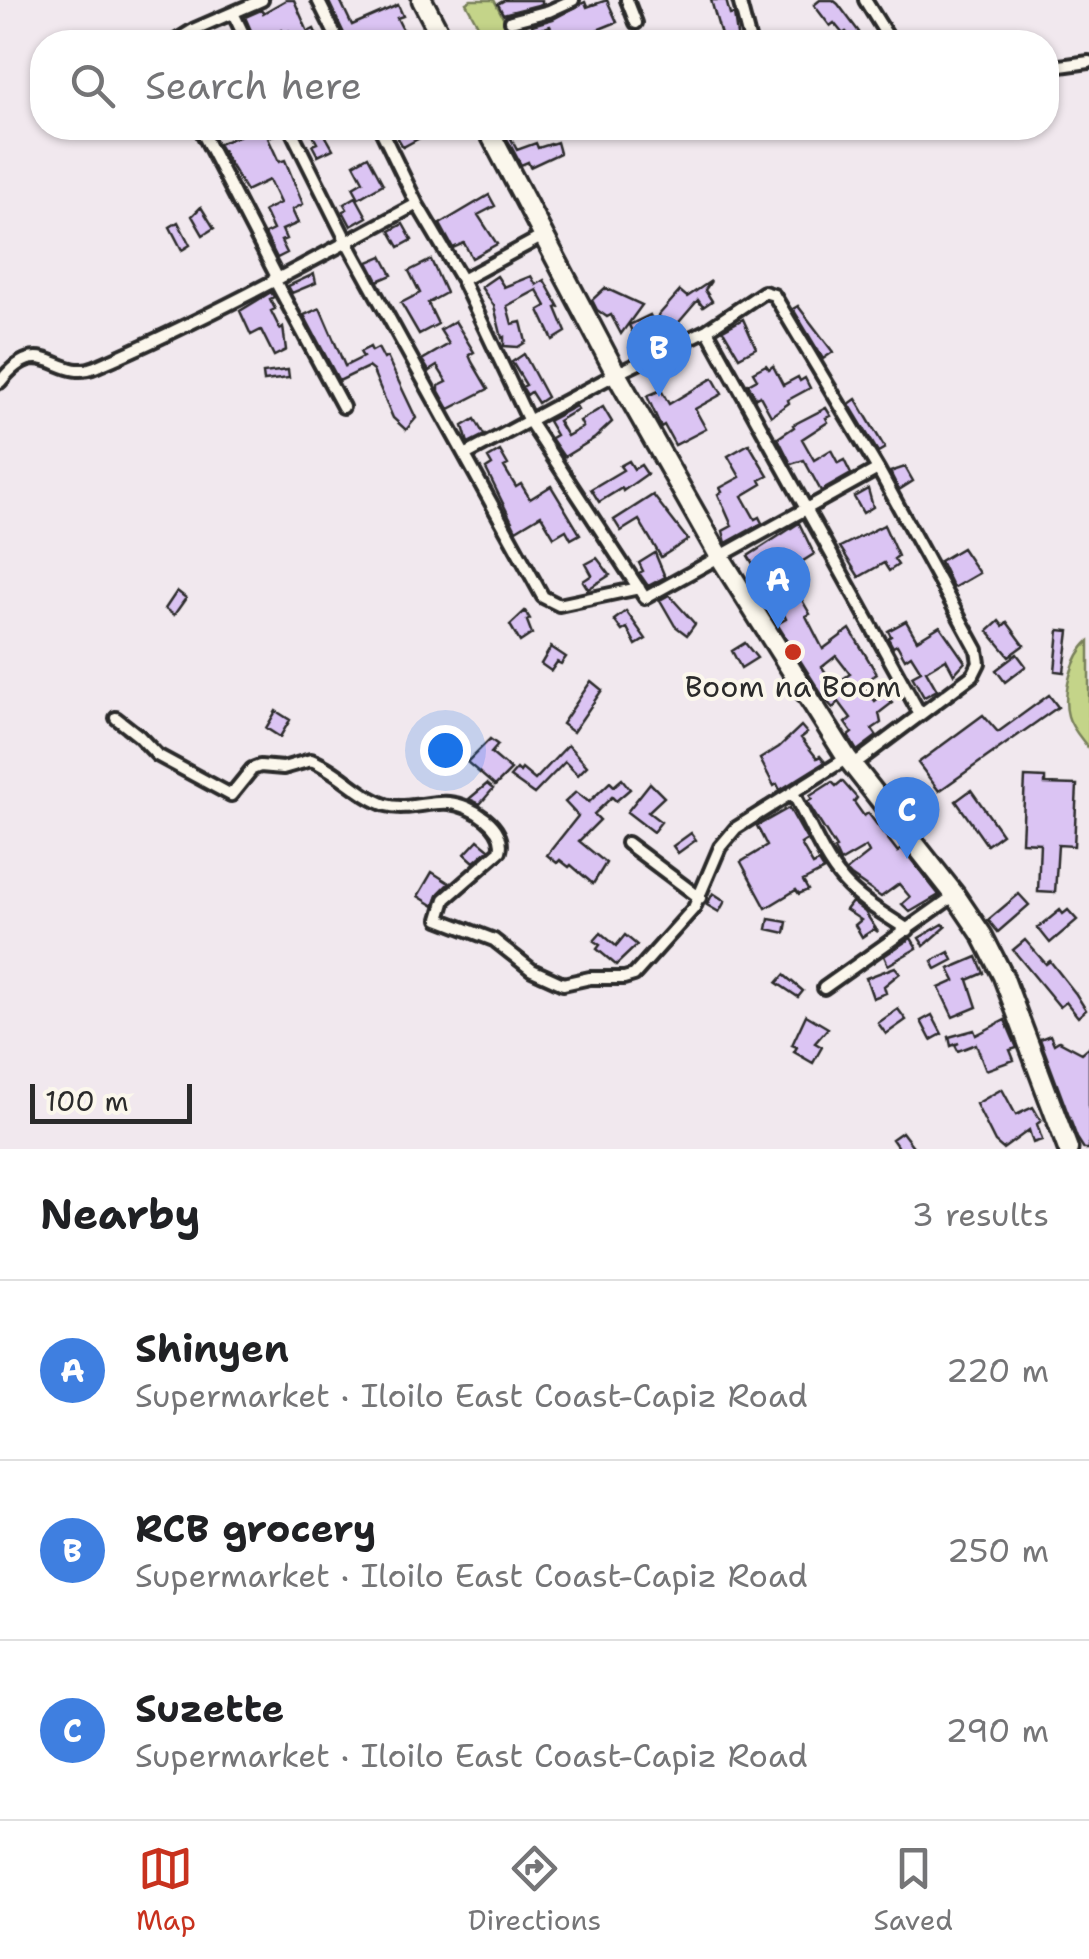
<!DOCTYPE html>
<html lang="en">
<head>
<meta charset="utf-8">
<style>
	:root { --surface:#fff; --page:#f2f2f2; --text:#202124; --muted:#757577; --line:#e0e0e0; --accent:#c8321e }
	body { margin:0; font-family:"Shantell Sans",sans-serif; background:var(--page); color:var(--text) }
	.scale { position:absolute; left:30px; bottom:25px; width:162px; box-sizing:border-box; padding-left:10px; border:5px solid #2b2b2b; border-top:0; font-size:28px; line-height:35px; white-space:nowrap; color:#2b2b2b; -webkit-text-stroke:8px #fbf7ec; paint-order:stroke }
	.you { position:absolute; left:445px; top:750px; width:35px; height:35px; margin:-25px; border:8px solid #fff; border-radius:50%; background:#1a73e8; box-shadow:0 0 0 15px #1a73e833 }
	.badge { display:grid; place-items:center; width:65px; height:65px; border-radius:50%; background:var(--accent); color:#fff; font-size:32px; font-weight:700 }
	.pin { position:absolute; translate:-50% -82px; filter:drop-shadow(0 2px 5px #0008) }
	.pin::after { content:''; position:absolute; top:52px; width:35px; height:30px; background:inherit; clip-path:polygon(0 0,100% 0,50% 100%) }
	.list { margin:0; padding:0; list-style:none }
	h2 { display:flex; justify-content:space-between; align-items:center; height:130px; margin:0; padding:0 40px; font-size:42px }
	h2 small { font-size:32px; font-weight:400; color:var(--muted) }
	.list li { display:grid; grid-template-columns:65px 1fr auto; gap:30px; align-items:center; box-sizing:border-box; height:180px; padding:0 40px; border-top:2px solid var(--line) }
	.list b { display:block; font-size:38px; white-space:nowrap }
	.list p { margin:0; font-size:32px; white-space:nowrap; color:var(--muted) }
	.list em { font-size:32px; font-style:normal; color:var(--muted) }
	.icon { flex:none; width:55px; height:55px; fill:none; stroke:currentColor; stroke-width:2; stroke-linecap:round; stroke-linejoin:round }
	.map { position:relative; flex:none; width:1089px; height:1149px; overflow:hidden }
	.search { position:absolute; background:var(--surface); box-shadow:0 2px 8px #0004; left:30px; right:30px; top:30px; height:110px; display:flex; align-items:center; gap:25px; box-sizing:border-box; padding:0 35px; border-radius:40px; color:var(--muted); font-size:38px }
	.sheet { height:670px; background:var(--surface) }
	nav { display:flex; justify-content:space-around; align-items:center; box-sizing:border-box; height:140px; border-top:2px solid var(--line); background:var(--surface); font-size:28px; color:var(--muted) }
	nav a { display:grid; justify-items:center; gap:5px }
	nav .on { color:var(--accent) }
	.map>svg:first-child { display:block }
</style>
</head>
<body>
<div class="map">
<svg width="1089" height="1149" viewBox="0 0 1089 1149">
	<rect width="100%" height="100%" fill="#f1e8ee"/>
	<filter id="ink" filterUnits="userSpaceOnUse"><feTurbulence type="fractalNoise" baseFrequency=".01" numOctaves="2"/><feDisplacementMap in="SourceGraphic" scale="20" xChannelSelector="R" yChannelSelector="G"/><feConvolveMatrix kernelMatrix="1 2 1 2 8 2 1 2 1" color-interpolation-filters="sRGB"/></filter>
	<g filter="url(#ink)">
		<!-- green -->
		<path fill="#c4d489" stroke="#78805a" stroke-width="2.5" d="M471,0H494L511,32L487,42L466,3Z
			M1089,641V749C1082,739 1071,728 1068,716C1062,694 1072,656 1089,641Z"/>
		<!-- building -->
		<path fill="#dbc4f3" stroke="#2b2b2b" stroke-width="2.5" fill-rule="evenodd" d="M286,0H294L308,32L314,29L320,42H294L289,31L285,34L282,30L264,39L265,42H256L245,17L261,10L263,13Z
			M328,0H340L352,25L398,5L403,16L397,18L409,42H348Z
			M505,0H542V4L503,14L498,4Z
			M607,0L617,22L592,32L596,40L591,42H559L550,26L534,32L532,25L553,19L585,2L587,7Z
			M711,0H726L730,15L734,14L738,42H723Z
			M820,0H833L838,4L859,32L851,38L846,32L843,34L834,23L830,26L814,5Z
			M258,128H281L282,131L268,138L279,162L285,160L303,204L292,210L298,223L282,230L286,239L281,241L287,253L277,258L265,234L273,230L264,211L280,203L269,180L246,191L218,144Z
			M309,128H321L333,149L318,156L312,145L317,143Z
			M399,128H438L403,147L396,135L402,132Z
			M507,131L517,150L536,143L538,148L557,142L560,153L530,167L528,162L521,165L504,133Z
			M368,156L383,184L359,198L353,187L363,181L354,164Z
			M489,195L495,206L478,215L497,244L472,258L464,243L453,248L440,224Z
			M356,197L367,217L351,226L343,211L347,209L344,204Z
			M201,207L214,228L203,235L192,216Z
			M178,222L190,245L182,250L170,227Z
			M403,224L412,240L399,247L390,231Z
			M382,256L392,275L378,281L368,262Z
			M431,260L446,293L428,303L438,324L419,334L401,303L420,293L409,271Z
			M314,274L316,283L292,293L288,286Z
			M497,276L504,287L531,276L536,285L544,280L559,307L556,308L566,332L553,340L539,310L546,306L537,290L507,306L512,324L521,322L526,342L518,347L504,346V337L502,338L494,306L481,287Z
			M711,281L705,290L712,301L703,307L698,300L674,328L658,316L680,291L687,297Z
			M605,288L642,305L621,334L611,315L607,317L597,310L592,300Z
			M271,292L274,297L270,299L275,309L271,311L280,329L283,327L286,350L274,356L261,330L251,335L240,311Z
			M798,306L833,352L823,359L793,309Z
			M320,308L345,366L363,357L360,352L370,347L372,351L378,348L384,359L387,357L416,418L406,430L393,418L373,371L368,367L339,381L304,315Z
			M650,315L662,339L641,350L629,325Z
			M743,319L756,348L739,357L723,330Z
			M455,321L474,352L469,355L472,362L488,389L449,409L439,391V386L447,382L437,366L429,371L422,360L449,344L440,330Z
			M524,354L547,397L538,403L531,392L527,395L522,387L526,385L512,362Z
			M766,365L769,369L773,366L783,385L798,377L800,381L805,378L810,388L788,400L789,403L771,416L760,396L756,398L748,384L757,379L753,372Z
			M288,370L289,378L264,381L263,373Z
			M713,378L722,394L695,409L706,429L675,445L664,425L661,427L647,396L661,390L669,404Z
			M856,399L885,448L878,452L849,404Z
			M576,406L578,409L558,421L567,436L583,427L580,421L603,407L612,422L595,438L564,457L551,438L556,435L548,421Z
			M826,408L831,416L826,418L828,422L802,439L814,460L831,450L838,463L844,460L851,474L821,491L804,460L791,464L778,438L794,427L793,425Z
			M475,419L484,435L468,443L463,426Z
			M749,444L768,476L760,480L762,484L742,496L755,519L759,517L762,523L726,543L723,531L732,526L718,494L722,492L720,488L740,477L728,456Z
			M500,451L508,465L504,467L516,487L521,484L530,499L551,486L580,534L571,539L566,530L554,537L541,515L516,530L486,469L492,465L488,458Z
			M629,461L634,469L641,465L647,474L623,491L622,488L599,502L591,489L623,470L620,466Z
			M905,467L913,481L899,490L890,472Z
			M868,489L873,507L863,513L854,497Z
			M653,495L688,540L661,557L639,520L621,531L614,520Z
			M799,523L814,554L778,577L787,593L795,588L810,614L806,616L823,649L850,629L877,674L862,683L875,701L885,693L892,703L879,713L881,723L872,729L877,736L857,751L848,736L852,733L845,723L851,718L839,702L833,708L824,698L777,624L786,619L782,610L748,556ZM836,656L850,674L834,685L822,667Z
			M884,525L898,556L894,559L898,565L889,571L884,563L859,577L840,547Z
			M962,548L979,573L953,588L940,561Z
			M655,553L665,577L648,586L639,573L643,571L639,563Z
			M597,558L610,575L588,589L583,581L592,575L586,564Z
			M177,591L186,598L174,615L165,609Z
			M669,595L695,624L687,635L675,626L660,600Z
			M525,611L530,619L527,621L532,634L520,642L510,625Z
			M626,611L646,639L636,645L627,628L622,631L614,620Z
			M906,621L917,640L940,626L965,662L954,674L946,659L926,671L937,690L924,697L912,676L921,671L911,655L905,659L897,645L893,647L888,638L891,636L888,631Z
			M999,621L1003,626L1007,622L1024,645L1009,656L988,631Z
			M1059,630L1069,631L1064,672L1055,671Z
			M745,643L757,658L741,668L732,651Z
			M551,647L566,657L561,664L557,662L551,671L541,664Z
			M1017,654L1026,666L1005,682L996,670Z
			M591,681L602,690L573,732L562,724Z
			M1049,695L1058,707L939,791L918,763L983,715L998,732Z
			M276,711L290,720L280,737L266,728Z
			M801,726L807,733L801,738L817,758L820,756L825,762L780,790L777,784L774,786L760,759L779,747Z
			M490,739L498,745L491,753L511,770L495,786L467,762Z
			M568,745L587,766L578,775L565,762L534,794L510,777L517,769L520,772L522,769L535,780Z
			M1025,777L1045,778V784L1077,785L1074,846L1058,845L1055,893L1038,892L1040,843L1022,842Z
			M622,779L630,789L616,801L612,797L594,814L600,820L579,841L606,863L593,884L571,865L569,867L560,860L557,863L547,855L578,816L565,802L576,792L589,802L610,782L614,786Z
			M842,781L857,798L854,802L864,816L868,813L898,852L902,848L939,895L910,912L902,904L910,897L899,884L881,897L851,876L846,871L869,853L866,847L840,862L834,849L836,848L807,802L812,799L810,796L832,782L836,786Z
			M650,783L664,797L648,812L661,822L653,832L627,812Z
			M487,784L493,789L480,804L469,799Z
			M971,790L1002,834L987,845L956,801Z
			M789,808L807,840L801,844L813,865L819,862L824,870L803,881L808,890L799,894L796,890L766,908L741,862L767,846L757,826Z
			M691,833L696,840L678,853L673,846Z
			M478,840L489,849L474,862L465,854Z
			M432,872L449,883L439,893L434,906L418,896Z
			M713,893L725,901L719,912L707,905Z
			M1019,894L1029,905L998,932L988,920Z
			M852,902L865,912L878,932L874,929L862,937L855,925L861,920L846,910Z
			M1060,910L1063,914L1068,910L1077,920L1050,943L1038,928Z
			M769,919L787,922L785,933L767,929Z
			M943,924L946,927L924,946L919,938Z
			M601,933L616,946L625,935L637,945L616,965L597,949L600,945L594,941Z
			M911,938L917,948L888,965L884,956Z
			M1025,940L1046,964L1050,961L1076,994L1086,1010L1078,1017L1066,1002L1060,1007L1013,950Z
			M949,952L953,960L936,969L932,961Z
			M977,957L984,973L968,980L977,1007L953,1017L939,988L955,981L949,969Z
			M895,967L900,973L884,986L886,993L873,998L866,978Z
			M784,975L803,991L798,997L777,983Z
			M898,1009L906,1020L886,1034L878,1023Z
			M806,1015L828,1028L815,1043L822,1047L813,1063L794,1052L797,1047L792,1045Z
			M932,1015L942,1034L931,1040L921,1021Z
			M1005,1020L1017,1048L1010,1050L1014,1060L986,1070L976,1044L958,1051L955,1045L959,1043L951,1046L949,1037L974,1030L976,1035Z
			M1050,1035L1054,1044L1059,1041L1082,1053L1089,1047V1149H1084L1077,1138L1040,1039Z
			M1002,1089L1016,1115L1033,1107L1041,1121L1037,1124L1042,1140L1033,1143L1029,1130L1003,1149L995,1142L976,1104Z
			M902,1132L915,1149H899L892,1139Z"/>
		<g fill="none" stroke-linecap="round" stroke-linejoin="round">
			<!-- minor casing -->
			<g stroke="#2b2b2b" stroke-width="18">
				<path id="minor" d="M318,0L339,42
					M627,0L636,23
					M739,0L750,42
					M865,0L891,42
					M234,15L247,42
					M511,21L549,11L573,0
					M174,42L195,29L262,0
					M1046,68L1089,62
					M200,128L277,277
					M290,128L347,242L543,597L559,605L639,588
					M380,128L417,204L462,280L543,236
					M274,279L343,407
					M462,280L528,419L645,598L878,469
					M707,330L920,714
					M0,382C42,329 57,383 95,367C205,320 312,261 417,204
					M465,455L616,374L707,330L764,292L774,295L878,469L977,650L979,663L973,675L853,765
					M116,718L139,736L157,755L231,795L252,769L260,766L283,768L311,760C338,770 359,796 386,805C406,811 429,801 449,803C471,805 507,827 500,851L445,899L439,919L494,940L532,970L563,984L590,978H624L634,975L694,908L720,847L736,828L847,758
					M793,793C809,822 822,857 844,882C862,902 886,915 908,930
					M627,843L700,898
					M824,988L955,895"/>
			</g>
			<!-- primary casing -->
			<g stroke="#2b2b2b" stroke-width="25">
				<path id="primary" d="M422,0L444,42
					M487,128L619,379L720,557L847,758L955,895L982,935L1003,976L1068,1149"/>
			</g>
			<!-- minor -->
			<use href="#minor" stroke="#fbf7ec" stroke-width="10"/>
			<!-- primary -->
			<use href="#primary" stroke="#fbf7ec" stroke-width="18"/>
		</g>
	</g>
	<!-- markers -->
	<circle fill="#c8321e" stroke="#fbf7ec" stroke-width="4" cx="793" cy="652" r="10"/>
	<g text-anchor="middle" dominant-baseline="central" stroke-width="8" stroke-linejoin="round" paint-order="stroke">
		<!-- poi labels -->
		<g font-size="30" fill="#2b2b2b" stroke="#fbf7ec">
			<text x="793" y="686">Boom na Boom</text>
		</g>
	</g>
</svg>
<div class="scale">100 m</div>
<div class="you"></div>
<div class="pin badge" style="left:778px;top:629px;background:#3f7fe0">A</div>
<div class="pin badge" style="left:659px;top:397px;background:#3f7fe0">B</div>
<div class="pin badge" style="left:907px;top:859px;background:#3f7fe0">C</div>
<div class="search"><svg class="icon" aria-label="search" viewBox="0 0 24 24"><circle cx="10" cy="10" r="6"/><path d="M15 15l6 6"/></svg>Search here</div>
</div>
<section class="sheet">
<h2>Nearby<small>3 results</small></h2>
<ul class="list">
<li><span class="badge" style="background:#3f7fe0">A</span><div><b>Shinyen</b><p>Supermarket · Iloilo East Coast-Capiz Road</p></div><em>220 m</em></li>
<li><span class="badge" style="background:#3f7fe0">B</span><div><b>RCB grocery</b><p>Supermarket · Iloilo East Coast-Capiz Road</p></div><em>250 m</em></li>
<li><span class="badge" style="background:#3f7fe0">C</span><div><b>Suzette</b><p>Supermarket · Iloilo East Coast-Capiz Road</p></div><em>290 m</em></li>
</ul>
</section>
<nav>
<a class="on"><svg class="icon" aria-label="map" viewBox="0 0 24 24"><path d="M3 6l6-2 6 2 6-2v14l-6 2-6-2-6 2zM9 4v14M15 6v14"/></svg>Map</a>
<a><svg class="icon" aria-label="directions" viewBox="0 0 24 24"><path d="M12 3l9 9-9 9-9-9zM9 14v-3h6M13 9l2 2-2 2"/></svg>Directions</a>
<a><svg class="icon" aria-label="saved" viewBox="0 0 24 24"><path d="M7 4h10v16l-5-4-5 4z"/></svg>Saved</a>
</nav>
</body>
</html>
